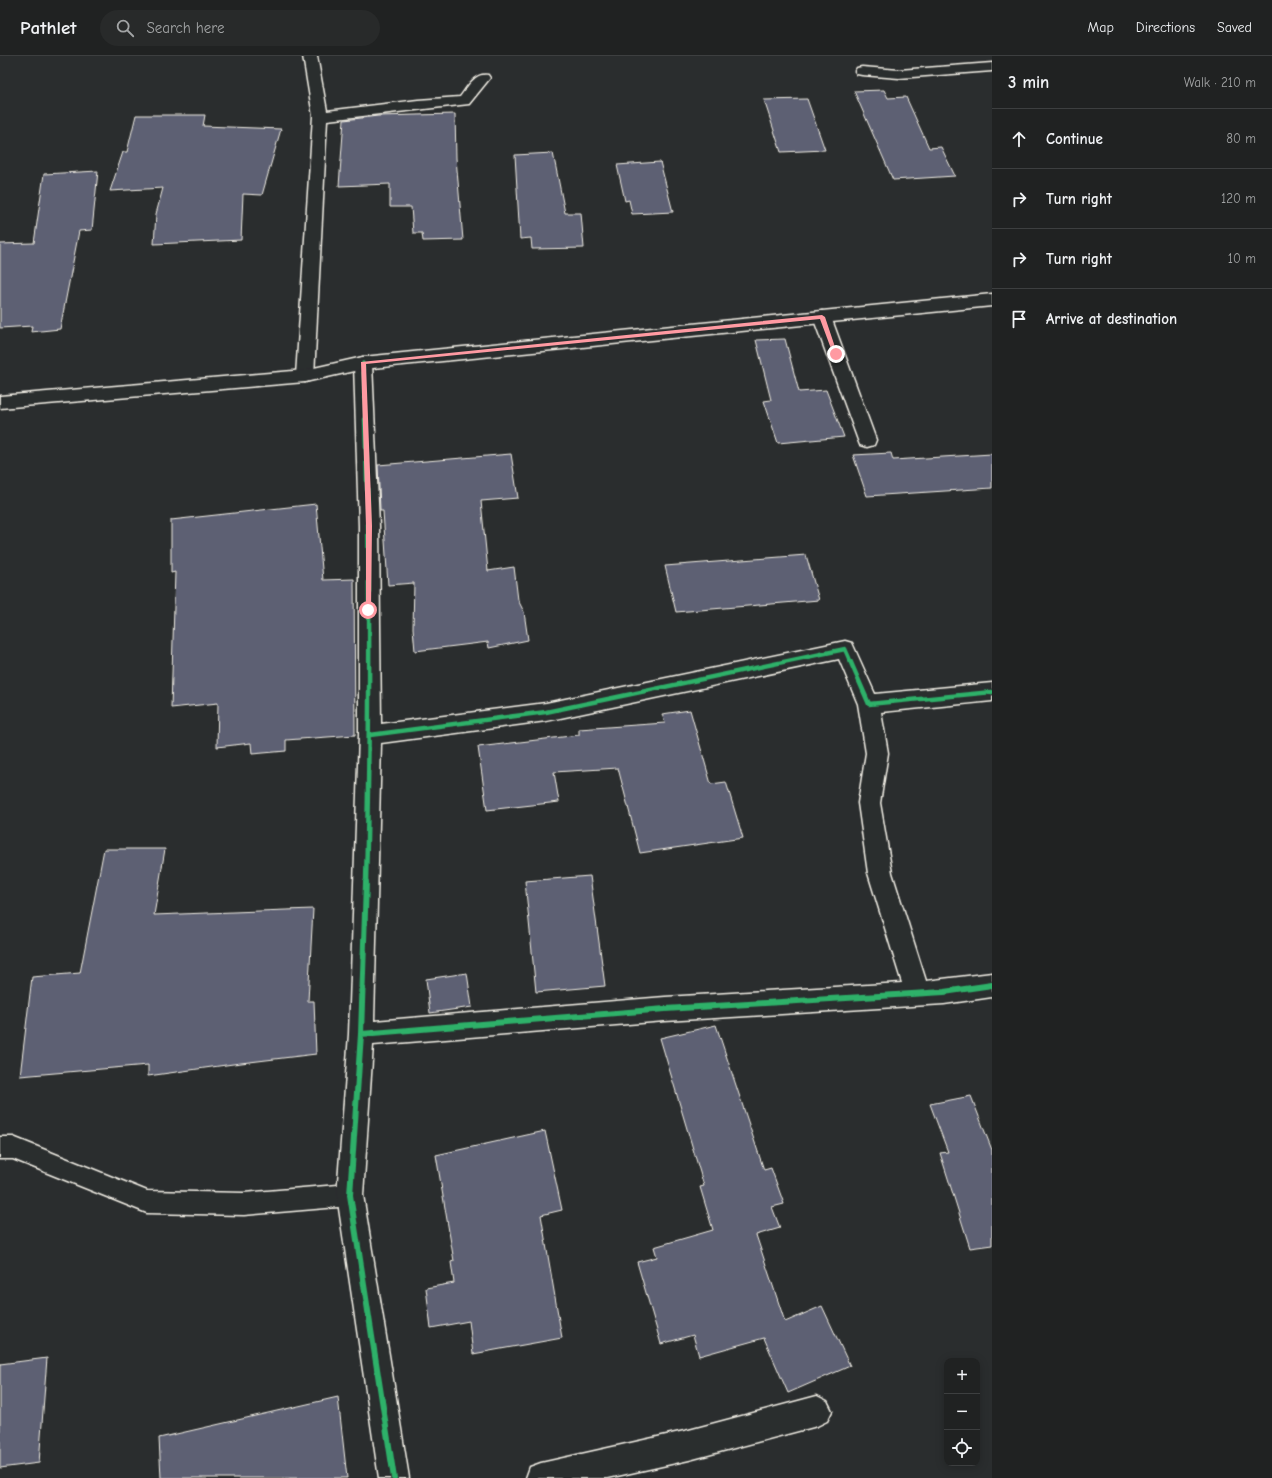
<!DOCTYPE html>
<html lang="en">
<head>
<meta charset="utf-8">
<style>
	:root { --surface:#202222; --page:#282a2a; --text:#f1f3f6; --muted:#a2a4a5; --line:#3d3f40 }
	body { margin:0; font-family:"Comic Neue",sans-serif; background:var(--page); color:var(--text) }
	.controls { position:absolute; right:12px; bottom:12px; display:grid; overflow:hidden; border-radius:8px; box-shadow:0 2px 10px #0003 }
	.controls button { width:36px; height:36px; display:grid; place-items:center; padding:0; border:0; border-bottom:1px solid var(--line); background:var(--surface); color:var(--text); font:20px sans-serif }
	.stop { position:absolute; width:12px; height:12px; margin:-9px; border:3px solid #ff9aa2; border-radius:50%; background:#fff }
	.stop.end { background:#ff9aa2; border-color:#fff; box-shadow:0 1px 4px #0008 }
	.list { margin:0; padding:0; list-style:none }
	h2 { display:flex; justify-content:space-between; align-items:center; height:52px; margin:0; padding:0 16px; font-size:17px }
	h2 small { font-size:13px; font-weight:400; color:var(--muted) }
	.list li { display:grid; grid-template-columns:26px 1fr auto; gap:12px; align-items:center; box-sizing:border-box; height:60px; padding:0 16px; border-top:1px solid var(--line) }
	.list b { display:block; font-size:15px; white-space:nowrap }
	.list em { font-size:13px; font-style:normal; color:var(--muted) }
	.icon { flex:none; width:22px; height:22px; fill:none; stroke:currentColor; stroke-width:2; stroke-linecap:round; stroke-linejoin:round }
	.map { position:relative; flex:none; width:992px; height:1422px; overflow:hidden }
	header { display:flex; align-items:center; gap:24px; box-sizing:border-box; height:56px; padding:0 20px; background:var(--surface); border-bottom:1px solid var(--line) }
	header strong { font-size:19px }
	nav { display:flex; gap:22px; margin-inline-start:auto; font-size:14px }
	.search { width:280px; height:36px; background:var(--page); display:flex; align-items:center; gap:10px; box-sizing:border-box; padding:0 14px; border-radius:22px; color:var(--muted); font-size:15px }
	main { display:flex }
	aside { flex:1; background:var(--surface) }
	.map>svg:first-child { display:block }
</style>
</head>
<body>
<header>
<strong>Pathlet</strong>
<div class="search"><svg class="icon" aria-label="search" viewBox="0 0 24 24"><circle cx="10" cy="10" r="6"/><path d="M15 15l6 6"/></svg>Search here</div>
<nav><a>Map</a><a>Directions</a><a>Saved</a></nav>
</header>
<main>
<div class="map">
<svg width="992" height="1422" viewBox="0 0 992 1422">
	<rect width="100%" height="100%" fill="#2a2d2e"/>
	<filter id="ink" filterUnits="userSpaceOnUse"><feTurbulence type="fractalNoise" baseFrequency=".025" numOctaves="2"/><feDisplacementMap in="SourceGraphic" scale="8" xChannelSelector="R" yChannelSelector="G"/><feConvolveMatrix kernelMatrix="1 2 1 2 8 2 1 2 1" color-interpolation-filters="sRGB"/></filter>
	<g filter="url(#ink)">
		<!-- building -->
		<path fill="#5d6073" stroke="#f4f1e8" d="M884,34L888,42L906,41L929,92L941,91L955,120L893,124L854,35Z
			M807,43L825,94L781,96L764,44Z
			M455,58L456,102L463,184L423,185L422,177H413L411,151H390V128L339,130L344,64L378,60Z
			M136,59H205L203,70L281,73L262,139L243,138L241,184L154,188L156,158L163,132L110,135L123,96H127Z
			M553,97L565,157H581L584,192L532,193L531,182L520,183L515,99Z
			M660,106L673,156L632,158L629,144L625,145L617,109Z
			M98,115L92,174L79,175L60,273L31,276L32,270L0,272V188L34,187L44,118Z
			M785,283L799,336L826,334L844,381L778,387L764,345L771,344L756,284Z
			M891,397L893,404L992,398V432L867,440L853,399Z
			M511,398L518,442L481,445L488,515L514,511L518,544L524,556L528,584L489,592L488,586L415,595L413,572L414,527L388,529L383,455H380V453L378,409Z
			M316,448L323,524L354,523L355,679L286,684V695L252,698L251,687L217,691L218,647L171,652L175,516L171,517V464Z
			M806,499L819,544L676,556L665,510Z
			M690,654L711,728L726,726L743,782L640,797L618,712L554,716L559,746L487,754L478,691L579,679V673L665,667L662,658Z
			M104,793H165L154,859L313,853L308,945H314L316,998L233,1008L148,1020V1009L20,1020L32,921L80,917Z
			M590,820L605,930L536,936L525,825Z
			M467,917L472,951L430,957L426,923Z
			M716,969L764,1114L771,1112L784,1148L772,1151L780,1172L756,1179L785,1266L822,1250L850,1310L788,1337L764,1282L699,1300L693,1279L661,1288L637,1206L657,1201L654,1191L713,1174L700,1131L704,1130L660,982Z
			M971,1040L992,1094V1189L970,1192L940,1097L948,1096L930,1048Z
			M545,1075L562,1154L541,1159L562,1282L473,1298L469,1265L431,1272L426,1232L454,1227L451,1206L454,1205L436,1099Z
			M47,1302L39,1407L0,1412V1308Z
			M338,1341L347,1422H161L159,1382Z"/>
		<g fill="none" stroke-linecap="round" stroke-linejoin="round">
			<!-- lane casing -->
			<g stroke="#f4f1e8" stroke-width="3">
				<path id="lane" d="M0,1081H13L147,1135L244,1137L350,1128L358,1131L361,1139L358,1147L350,1150L244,1159L147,1157L13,1103H0Z"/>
			</g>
			<!-- street casing -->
			<g stroke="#f4f1e8" stroke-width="3">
				<path id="street" d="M303,0H317L327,55L418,44L460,41C467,32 475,16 488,19L490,22L469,48L327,64L314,320L311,324L305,326L299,324L296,320L313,60Z
					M992,7V15L899,22L862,19L857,18L855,15L857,12L862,11L899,14Z
					M822,255L828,257L831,261L876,384L874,389L867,391L860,389L858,384L813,261L816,257Z
					M363,301L369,303L372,307L379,470L381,668L546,647L845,585L852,587L875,638L992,627V645L881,656L888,697L880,747L892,817L926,925L992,917V941L944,948L665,965L373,989L363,1139L409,1422H379L337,1139L349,978L359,679V470L354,307L357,303ZM839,603L858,648L866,697L858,747L868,817L902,927L665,941L374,965L381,687L546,665Z
					M817,1340L827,1345L832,1355L827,1365L817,1370L689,1404L608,1422H526L530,1411L541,1407L689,1374Z"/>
			</g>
			<!-- secondary casing -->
			<g stroke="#f4f1e8" stroke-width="3">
				<path id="secondary" d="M992,238V250L363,313L305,326L0,352V340L305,314L363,301Z"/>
			</g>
			<!-- lane -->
			<use href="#lane" fill="#2a2d2e" fill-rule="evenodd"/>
			<!-- street -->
			<use href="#street" fill="#2a2d2e" fill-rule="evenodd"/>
			<!-- secondary -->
			<use href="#secondary" fill="#2a2d2e" fill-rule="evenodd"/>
			<!-- cycleway-far2 casing -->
			<g stroke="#2a2d2e" stroke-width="5.5">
				<path id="cycleway-far2" d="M363,307L365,362"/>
			</g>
			<!-- cycleway-far1 casing -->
			<g stroke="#2a2d2e" stroke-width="7">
				<path id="cycleway-far1" d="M365,361C371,517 370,672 366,827
					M370,679L546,656L845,593L869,648L992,636"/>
			</g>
			<!-- cycleway casing -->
			<g stroke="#2a2d2e" stroke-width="8">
				<path id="cycleway" d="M366,826L361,978L350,1139L394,1422
					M361,978L665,953L944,936L992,929"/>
			</g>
			<!-- cycleway-far2 -->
			<use href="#cycleway-far2" stroke="#2db169" stroke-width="3.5"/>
			<!-- cycleway-far1 -->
			<use href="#cycleway-far1" stroke="#2db169" stroke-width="4.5"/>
			<!-- cycleway -->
			<use href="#cycleway" stroke="#2db169" stroke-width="6"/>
		</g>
	</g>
	<!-- route -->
	<path fill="#ff9aa2" d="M822,259L825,261L838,300L833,298L820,263L366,308L372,470L371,554L366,556V470L361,306Z"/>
</svg>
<div class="controls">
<button>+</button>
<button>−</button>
<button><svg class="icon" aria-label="locate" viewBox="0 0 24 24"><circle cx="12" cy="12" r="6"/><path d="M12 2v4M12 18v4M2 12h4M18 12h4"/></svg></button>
</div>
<div class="stop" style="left:368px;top:554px"></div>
<div class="stop end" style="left:836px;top:298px"></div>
</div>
<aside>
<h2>3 min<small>Walk · 210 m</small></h2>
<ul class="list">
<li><svg class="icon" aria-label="ahead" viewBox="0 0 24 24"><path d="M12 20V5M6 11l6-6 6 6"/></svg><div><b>Continue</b></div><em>80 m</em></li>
<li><svg class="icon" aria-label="right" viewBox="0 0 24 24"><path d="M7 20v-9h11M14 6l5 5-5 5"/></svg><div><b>Turn right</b></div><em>120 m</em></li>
<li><svg class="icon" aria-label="right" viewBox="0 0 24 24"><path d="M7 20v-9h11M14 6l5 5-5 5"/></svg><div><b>Turn right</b></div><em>10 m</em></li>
<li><svg class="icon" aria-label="arrive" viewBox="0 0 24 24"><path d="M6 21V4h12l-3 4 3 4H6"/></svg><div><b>Arrive at destination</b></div></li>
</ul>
</aside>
</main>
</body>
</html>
